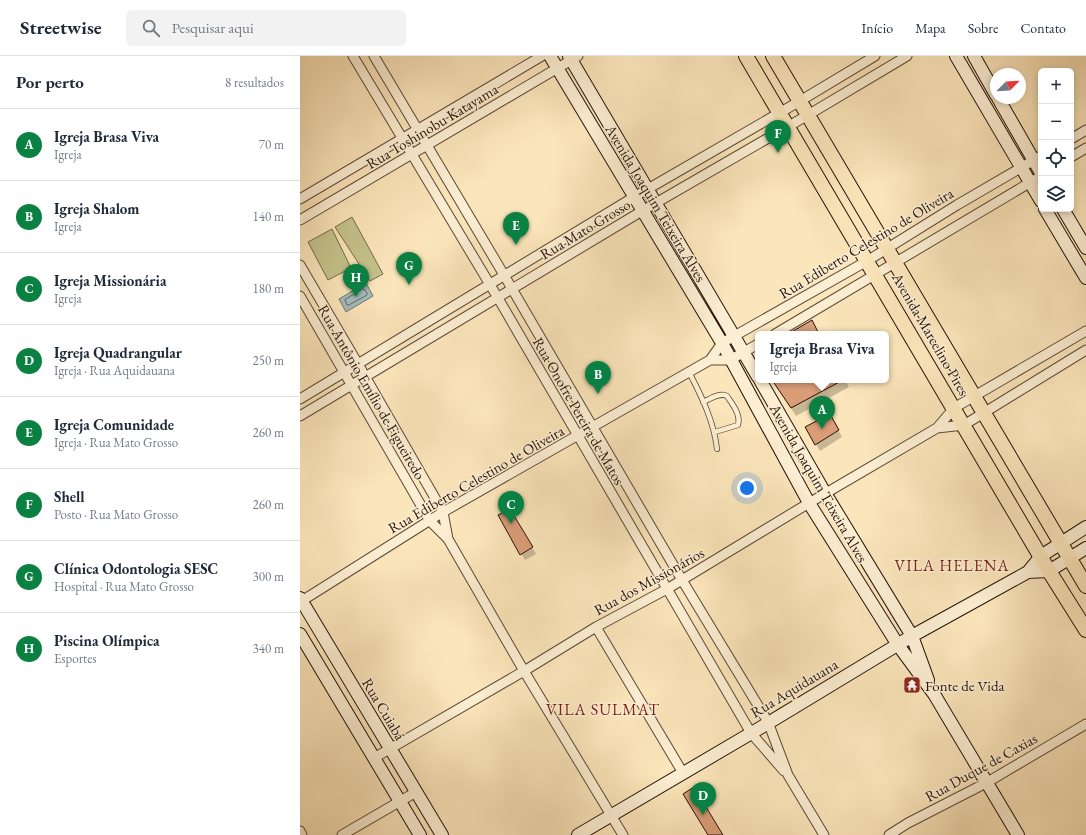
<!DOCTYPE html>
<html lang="pt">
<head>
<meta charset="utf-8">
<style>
	:root { --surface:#fff; --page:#f2f2f3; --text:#1f2937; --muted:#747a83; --line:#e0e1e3; --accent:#0b8043 }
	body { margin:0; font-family:"EB Garamond",serif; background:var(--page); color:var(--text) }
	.controls { position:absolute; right:12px; top:12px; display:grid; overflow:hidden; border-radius:6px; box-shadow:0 2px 6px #0003 }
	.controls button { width:36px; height:36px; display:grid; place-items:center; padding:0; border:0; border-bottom:1px solid var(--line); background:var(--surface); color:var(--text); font:20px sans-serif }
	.compass { position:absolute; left:690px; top:12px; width:36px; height:36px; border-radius:50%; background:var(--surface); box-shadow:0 2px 6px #0003; rotate:66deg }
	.you { position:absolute; left:447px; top:432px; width:14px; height:14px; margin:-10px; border:3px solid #fff; border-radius:50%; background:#1a73e8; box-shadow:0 0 0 6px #1a73e833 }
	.badge { display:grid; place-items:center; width:26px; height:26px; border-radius:50%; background:var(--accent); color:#fff; font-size:13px; font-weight:700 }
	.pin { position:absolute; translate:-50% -33px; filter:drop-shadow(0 1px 2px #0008) }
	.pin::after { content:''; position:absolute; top:21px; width:14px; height:12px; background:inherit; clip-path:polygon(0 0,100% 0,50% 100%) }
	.popup { position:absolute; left:455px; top:275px; width:134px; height:52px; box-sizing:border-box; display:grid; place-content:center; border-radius:6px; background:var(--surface); filter:drop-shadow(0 1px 3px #0005); font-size:13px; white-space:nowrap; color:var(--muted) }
	.popup b { font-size:15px; color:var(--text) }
	.popup::after { content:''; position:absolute; left:50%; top:100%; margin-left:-8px; border:8px solid transparent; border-top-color:var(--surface) }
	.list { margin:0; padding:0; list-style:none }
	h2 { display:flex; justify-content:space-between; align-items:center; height:52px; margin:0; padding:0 16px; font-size:17px }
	h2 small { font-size:13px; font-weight:400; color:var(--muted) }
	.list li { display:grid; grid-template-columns:26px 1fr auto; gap:12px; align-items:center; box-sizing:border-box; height:72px; padding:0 16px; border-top:1px solid var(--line) }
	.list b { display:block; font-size:15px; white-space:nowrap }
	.list p { margin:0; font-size:13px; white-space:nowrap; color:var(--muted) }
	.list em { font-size:13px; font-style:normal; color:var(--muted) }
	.icon { flex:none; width:22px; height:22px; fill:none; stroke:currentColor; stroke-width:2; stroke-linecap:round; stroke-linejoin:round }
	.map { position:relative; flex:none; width:786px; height:779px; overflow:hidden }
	header { display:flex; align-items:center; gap:24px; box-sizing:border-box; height:56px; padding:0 20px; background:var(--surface); border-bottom:1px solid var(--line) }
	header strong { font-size:19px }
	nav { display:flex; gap:22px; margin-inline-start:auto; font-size:14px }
	.search { width:280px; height:36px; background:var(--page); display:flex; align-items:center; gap:10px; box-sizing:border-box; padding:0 14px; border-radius:6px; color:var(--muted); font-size:15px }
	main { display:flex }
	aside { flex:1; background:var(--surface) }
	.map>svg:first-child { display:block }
</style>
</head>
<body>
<header>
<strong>Streetwise</strong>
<div class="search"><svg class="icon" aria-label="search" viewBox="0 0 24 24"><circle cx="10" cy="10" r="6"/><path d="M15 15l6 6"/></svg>Pesquisar aqui</div>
<nav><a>Início</a><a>Mapa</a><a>Sobre</a><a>Contato</a></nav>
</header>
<main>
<aside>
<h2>Por perto<small>8 resultados</small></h2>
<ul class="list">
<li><span class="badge">A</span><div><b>Igreja Brasa Viva</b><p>Igreja</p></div><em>70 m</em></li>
<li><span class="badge">B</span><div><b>Igreja Shalom</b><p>Igreja</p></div><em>140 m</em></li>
<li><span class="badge">C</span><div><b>Igreja Missionária</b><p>Igreja</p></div><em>180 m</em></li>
<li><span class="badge">D</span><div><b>Igreja Quadrangular</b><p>Igreja · Rua Aquidauana</p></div><em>250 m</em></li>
<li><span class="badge">E</span><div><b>Igreja Comunidade</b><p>Igreja · Rua Mato Grosso</p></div><em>260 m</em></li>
<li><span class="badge">F</span><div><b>Shell</b><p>Posto · Rua Mato Grosso</p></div><em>260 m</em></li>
<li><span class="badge">G</span><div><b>Clínica Odontologia SESC</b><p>Hospital · Rua Mato Grosso</p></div><em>300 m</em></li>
<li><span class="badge">H</span><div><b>Piscina Olímpica</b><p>Esportes</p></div><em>340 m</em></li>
</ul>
</aside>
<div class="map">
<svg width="786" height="779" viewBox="0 0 786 779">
	<rect width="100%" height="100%" fill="#fbe5ba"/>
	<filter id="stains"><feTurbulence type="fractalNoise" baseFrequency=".005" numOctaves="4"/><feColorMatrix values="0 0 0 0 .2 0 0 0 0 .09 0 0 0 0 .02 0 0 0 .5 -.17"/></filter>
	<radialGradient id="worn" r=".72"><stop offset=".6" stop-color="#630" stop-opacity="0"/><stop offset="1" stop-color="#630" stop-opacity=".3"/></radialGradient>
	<!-- green -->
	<path fill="#c5c28b" stroke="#746a4c" d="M52,161L83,218L70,225L35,171Z
		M32,173L51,212L28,224L8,186Z"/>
	<!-- water -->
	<path fill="#a3bcbb" stroke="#707875" d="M66,227L73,240L46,256L39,243Z"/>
	<!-- shadow -->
	<path fill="#0003" d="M473,324H545L549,331L496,360Z
		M530,359L542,381L520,395L507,372Z
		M199,460L225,479L236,498L225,504Z"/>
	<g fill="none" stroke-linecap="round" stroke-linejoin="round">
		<!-- shore -->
		<path stroke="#646864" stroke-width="1" d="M63,233L65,234L67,237V239L49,249H47L45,244Z"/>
	</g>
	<!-- building -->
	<path fill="#da9d77" stroke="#24130c" d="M512,264L519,278H488Z
		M472,324H543L491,352Z
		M530,358L539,374L515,389L505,371Z
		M210,453L233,491L220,499L198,459Z
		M394,731L423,779H408L383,738Z"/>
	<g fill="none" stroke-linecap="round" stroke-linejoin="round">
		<!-- lane casing -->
		<g stroke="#5a4838" stroke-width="6">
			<path id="lane" d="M389,316C402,341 414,366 417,393
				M403,346C410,343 420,336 427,340C432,348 441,358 438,369L415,376"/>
		</g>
		<!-- street casing -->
		<g stroke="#5a4838" stroke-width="11">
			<path id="street" d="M53,0L198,242L451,677L484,715
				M74,0L204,219L382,524L468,666L488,719L524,779
				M771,83L786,74
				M771,101L786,92
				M0,143L242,0
				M0,164L278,0
				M0,209L58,308L143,456L148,483
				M0,240L130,465L148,483L224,615L323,779
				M475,278L741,120
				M410,304H430L458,288
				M0,343L334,141L500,45L575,0
				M0,360L342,155L508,59L607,0
				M637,372L664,369L786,294
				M0,546L143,456L410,304L422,287L567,205L657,149L741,100
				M296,571L383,717
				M74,702L224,615L296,571L367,533L509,447L637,372L654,352L786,275
				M0,775L2,779
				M42,779L116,736
				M589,779L608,767L686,727L786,668"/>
		</g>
		<!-- secondary casing -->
		<g stroke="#24130c" stroke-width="14">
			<path id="secondary" d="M250,0L422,287L509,447L598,589L634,638L718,779
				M269,0L458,321
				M656,0L741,145
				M674,0L696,39
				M698,42L741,117
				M745,153L786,222
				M763,153L786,192
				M460,324L525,437L612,580L628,624
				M728,516L749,515L786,492
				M0,542L142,779
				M0,578L120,779
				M278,779L460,672L612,580L728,516L741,500L786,471"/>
		</g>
		<!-- primary casing -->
		<g stroke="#24130c" stroke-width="16">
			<path id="primary" d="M446,0L749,515L786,574
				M473,0L786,530"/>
		</g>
		<!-- lane -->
		<use href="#lane" stroke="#fceed2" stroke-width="4.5"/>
		<!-- street -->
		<use href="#street" stroke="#fceed2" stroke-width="9"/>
		<!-- secondary -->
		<use href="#secondary" stroke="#fceed2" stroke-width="12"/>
		<!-- primary -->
		<use href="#primary" stroke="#fbe5ba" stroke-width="14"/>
	</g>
	<!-- icons -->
	<defs>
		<g id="temple-square" transform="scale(0.9)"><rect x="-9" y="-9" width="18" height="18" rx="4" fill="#8f2418" stroke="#fceed2"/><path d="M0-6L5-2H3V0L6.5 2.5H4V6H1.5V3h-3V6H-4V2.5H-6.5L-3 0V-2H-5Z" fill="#fff"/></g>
	</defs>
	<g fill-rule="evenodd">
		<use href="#temple-square" x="612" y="629"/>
	</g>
	<g text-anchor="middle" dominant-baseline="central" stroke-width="3" stroke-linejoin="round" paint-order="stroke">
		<!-- street labels -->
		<g font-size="15" fill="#24130c" stroke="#fceed2">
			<text transform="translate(132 70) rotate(-31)">Rua Toshinobu Katayama</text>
			<text transform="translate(356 147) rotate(59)">Avenida Joaquim Teixeira Alves</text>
			<text transform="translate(285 173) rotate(-31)">Rua Mato Grosso</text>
			<text transform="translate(566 187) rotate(-31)">Rua Ediberto Celestino de Oliveira</text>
			<text transform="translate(631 278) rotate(60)">Avenida Marcelino Pires</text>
			<text transform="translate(72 336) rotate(60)">Rua Antônio Emílio de Figueiredo</text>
			<text transform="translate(279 355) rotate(60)">Rua Onofre Pereira de Matos</text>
			<text transform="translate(176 423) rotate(-30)">Rua Ediberto Celestino de Oliveira</text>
			<text transform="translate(519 427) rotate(60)">Avenida Joaquim Teixeira Alves</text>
			<text transform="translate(349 525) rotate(-29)">Rua dos Missionários</text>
			<text transform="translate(494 632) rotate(-31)">Rua Aquidauana</text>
			<text transform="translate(84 653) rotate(59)">Rua Cuiabá</text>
			<text transform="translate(681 711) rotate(-29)">Rua Duque de Caxias</text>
		</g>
		<!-- poi labels -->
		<g font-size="15" fill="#24130c" stroke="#fceed2" text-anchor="start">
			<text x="625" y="629">Fonte de Vida</text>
		</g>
		<!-- neighbourhood labels -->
		<g font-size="16" letter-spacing="1" fill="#7a1f14" stroke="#fceed2">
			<text x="652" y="509">VILA HELENA</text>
			<text x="303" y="653">VILA SULMAT</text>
		</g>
	</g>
	<rect width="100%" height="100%" filter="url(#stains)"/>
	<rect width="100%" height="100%" fill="url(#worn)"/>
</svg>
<div class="controls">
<button>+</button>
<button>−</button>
<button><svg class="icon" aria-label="locate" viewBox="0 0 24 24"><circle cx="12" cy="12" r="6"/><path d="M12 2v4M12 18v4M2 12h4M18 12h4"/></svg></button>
<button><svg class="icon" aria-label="layers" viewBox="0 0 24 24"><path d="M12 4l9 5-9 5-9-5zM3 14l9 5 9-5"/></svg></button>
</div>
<svg class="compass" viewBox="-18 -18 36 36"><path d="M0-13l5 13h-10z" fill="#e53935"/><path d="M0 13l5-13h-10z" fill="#747a83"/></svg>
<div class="you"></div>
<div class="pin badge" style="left:522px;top:373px">A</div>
<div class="popup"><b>Igreja Brasa Viva</b>Igreja</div>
<div class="pin badge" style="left:298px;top:338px">B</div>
<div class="pin badge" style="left:211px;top:468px">C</div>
<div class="pin badge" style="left:403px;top:759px">D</div>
<div class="pin badge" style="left:216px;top:189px">E</div>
<div class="pin badge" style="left:478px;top:97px">F</div>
<div class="pin badge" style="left:109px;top:229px">G</div>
<div class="pin badge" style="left:56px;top:241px">H</div>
</div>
</main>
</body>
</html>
